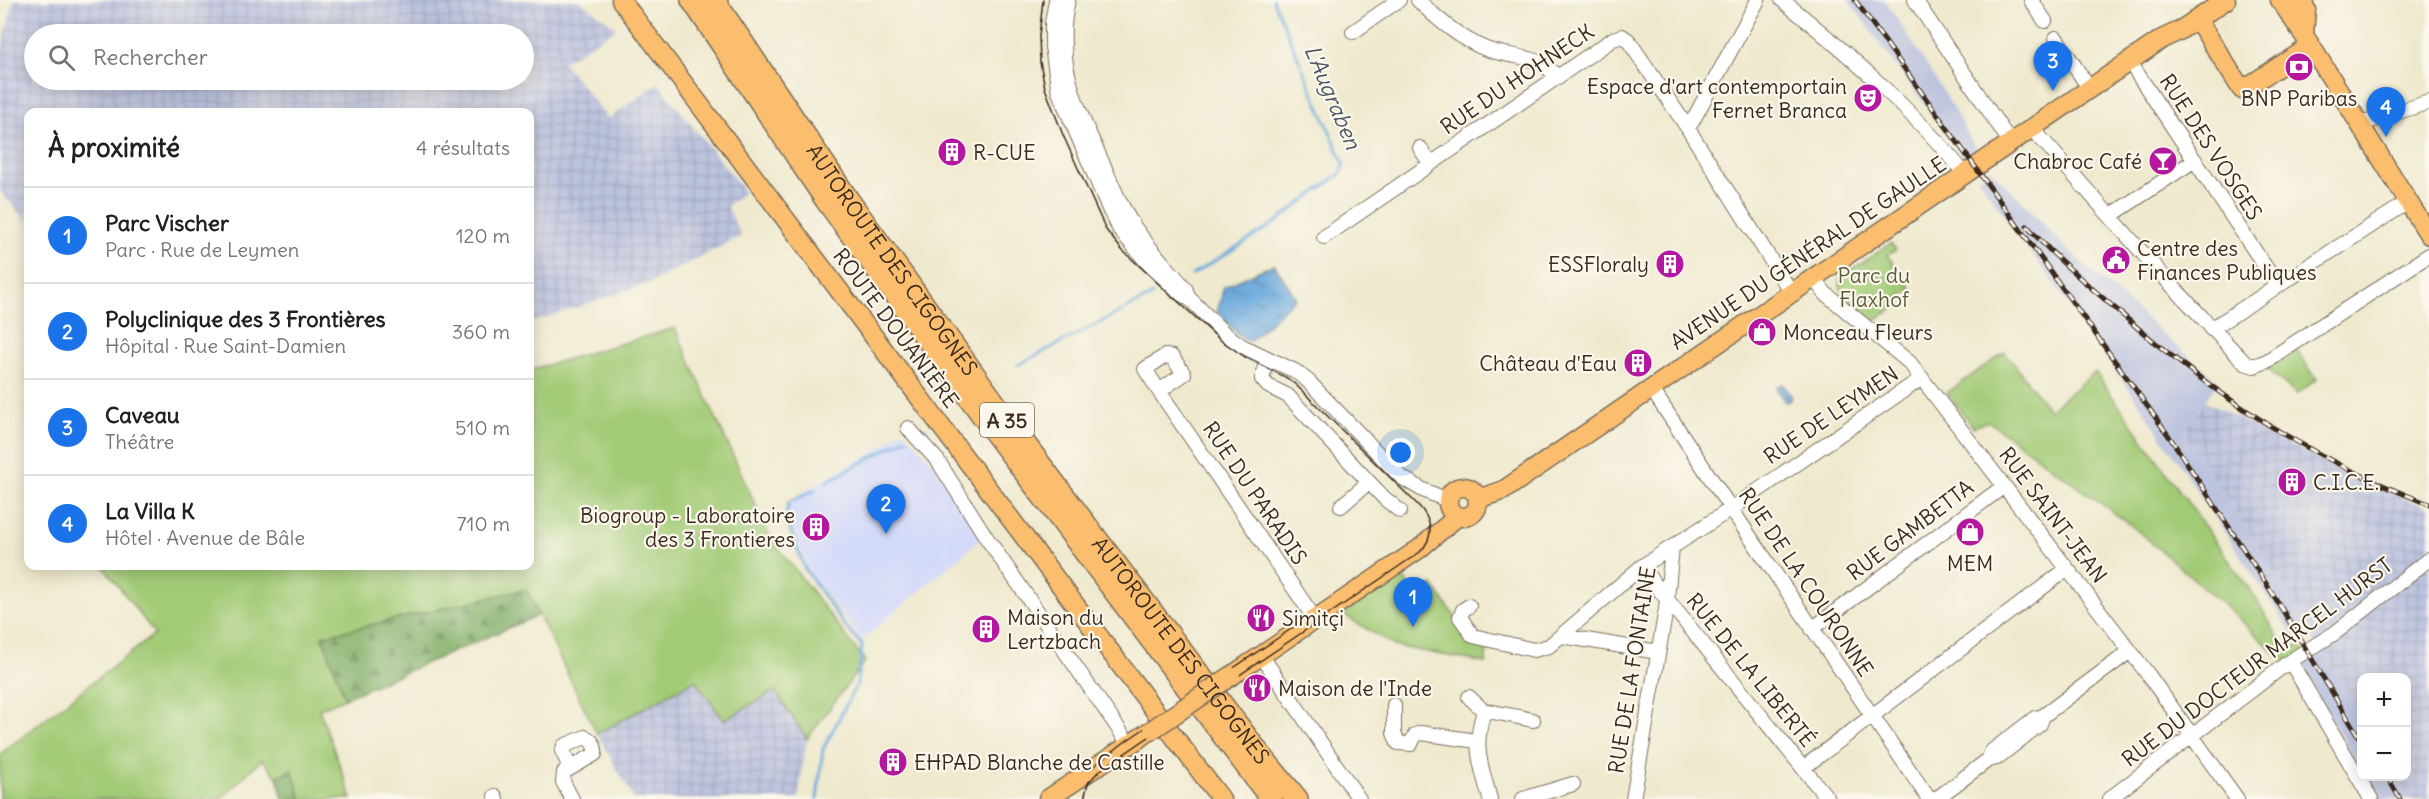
<!DOCTYPE html>
<html lang="fr">
<head>
<meta charset="utf-8">
<style>
	:root { --surface:#fff; --page:#f2f2f2; --text:#202124; --muted:#757577; --line:#e0e0e0; --accent:#1a73e8 }
	body { margin:0; font-family:Delius,sans-serif; background:var(--page); color:var(--text) }
	.controls { position:absolute; right:18px; bottom:18px; display:grid; overflow:hidden; border-radius:12px; box-shadow:0 3px 15px #0003 }
	.controls button { width:54px; height:54px; display:grid; place-items:center; padding:0; border:0; border-bottom:2px solid var(--line); background:var(--surface); color:var(--text); font:30px sans-serif }
	.you { position:absolute; left:1401px; top:453px; width:21px; height:21px; margin:-15px; border:4px solid #fff; border-radius:50%; background:#1a73e8; box-shadow:0 0 0 9px #1a73e833 }
	.badge { display:grid; place-items:center; width:39px; height:39px; border-radius:50%; background:var(--accent); color:#fff; font-size:20px; font-weight:700 }
	.pin { position:absolute; translate:-50% -50px; filter:drop-shadow(0 2px 3px #0008) }
	.pin::after { content:''; position:absolute; top:32px; width:21px; height:18px; background:inherit; clip-path:polygon(0 0,100% 0,50% 100%) }
	.list { margin:0; padding:0; list-style:none }
	h2 { display:flex; justify-content:space-between; align-items:center; height:78px; margin:0; padding:0 24px; font-size:26px }
	h2 small { font-size:20px; font-weight:400; color:var(--muted) }
	.list li { display:grid; grid-template-columns:39px 1fr auto; gap:18px; align-items:center; box-sizing:border-box; height:96px; padding:0 24px; border-top:2px solid var(--line) }
	.list b { display:block; font-size:22px; white-space:nowrap }
	.list p { margin:0; font-size:20px; white-space:nowrap; color:var(--muted) }
	.list em { font-size:20px; font-style:normal; color:var(--muted) }
	.icon { flex:none; width:33px; height:33px; fill:none; stroke:currentColor; stroke-width:2; stroke-linecap:round; stroke-linejoin:round }
	.map { position:relative; flex:none; width:2429px; height:799px; overflow:hidden }
	.search { position:absolute; background:var(--surface); box-shadow:0 3px 15px #0003; left:24px; top:24px; width:510px; height:66px; display:flex; align-items:center; gap:15px; box-sizing:border-box; padding:0 21px; border-radius:33px; color:var(--muted); font-size:22px }
	.panel { position:absolute; background:var(--surface); box-shadow:0 3px 15px #0003; left:24px; top:108px; width:510px; height:462px; border-radius:12px }
	.map>svg:first-child { display:block }
</style>
</head>
<body>
<div class="map">
<svg width="2429" height="799" viewBox="0 0 2429 799">
	<defs>
		<pattern id="industrial-grid" width="8" height="8" patternUnits="userSpaceOnUse" patternTransform="scale(1.5)"><rect width="8" height="8" fill="#bcc3de"/><path d="M0 4h8M4 0v8" fill="none" stroke="#a2a8be"/></pattern>
		<pattern id="forest-firs" width="22" height="20" patternUnits="userSpaceOnUse" patternTransform="scale(1.5)"><rect width="22" height="20" fill="#81af67"/><path d="M5 1l3.5 6h-7zM16 11l3.5 6h-7z" fill="#6b8f54"/></pattern>
		<pattern id="water-ripples" width="26" height="14" patternUnits="userSpaceOnUse" patternTransform="scale(1.5)"><rect width="26" height="14" fill="#69a8dc"/><path d="M2 4q2-2 4 0t4 0M15 11q2-2 4 0t4 0" fill="none" stroke="#5889b2"/></pattern>
	</defs>
	<rect width="100%" height="100%" fill="#fbf7ec"/>
	<filter id="ink" filterUnits="userSpaceOnUse"><feTurbulence type="fractalNoise" baseFrequency=".0167" numOctaves="2"/><feDisplacementMap in="SourceGraphic" scale="12" xChannelSelector="R" yChannelSelector="G"/><feConvolveMatrix kernelMatrix="1 2 1 2 8 2 1 2 1" color-interpolation-filters="sRGB"/></filter>
	<filter id="wash" filterUnits="userSpaceOnUse"><feTurbulence type="fractalNoise" baseFrequency=".008" numOctaves="4" result="noise"/><feDisplacementMap in="SourceGraphic" scale="24" xChannelSelector="R" yChannelSelector="G"/><feGaussianBlur stdDeviation="1.35" result="paint"/><feColorMatrix in="noise" values="0 0 0 0 0 0 0 0 0 0 0 0 0 0 0 0 0 1.4 0 .05"/><feComposite in="paint" operator="in"/></filter>
	<g filter="url(#wash)">
		<rect width="100%" height="100%" fill="#efe9ce"/>
		<!-- built -->
		<path fill="#d3d9f9" d="M903,430L940,470L981,539L862,640L811,576L785,511L793,499L823,480L874,452Z"/>
		<!-- industrial -->
		<path fill="url(#industrial-grid)" fill-rule="evenodd" d="M14,0H579L617,28L563,62L608,119L658,83L745,192L727,206L741,236L652,282L530,323V112H28V223L0,191V55ZM34,34H524V80H34Z
			M2205,401L2353,477L2429,508V799H2410L2397,777L2406,776V678H2362L2361,716L2325,652L2319,650L2312,639L2315,635L2183,432Z
			M695,680L775,691L807,739L798,799H634L597,734Z"/>
		<!-- railway -->
		<path fill="#bcc3de" d="M1848,0H1885L1940,86L1979,153L1967,162Z
			M1991,169L2071,253L2218,382L2183,432L2315,635L2301,647L2143,409L1978,178Z
			M2319,650L2325,652L2361,716V772L2301,666Z
			M2364,777H2397L2410,799H2377Z"/>
		<!-- green -->
		<path fill="#a2cb76" stroke="#6e7a4a" stroke-width="1.5" d="M1891,243L1896,250L1887,255L1912,289L1898,298L1901,304L1873,321C1859,309 1837,298 1840,278Z
			M675,328L770,537L865,661L807,739L775,691L724,720L695,680L597,734L526,589L322,636L345,698L319,709L352,799H301L292,770L277,777L262,759L221,799H0V754L155,634L103,566H530V370Z
			M2296,350L2317,379L2297,394L2267,369Z
			M2005,352L2049,410L2095,372L2257,600L2282,645L2301,647L2308,658L2301,666L2281,658L2231,611L2132,526L1988,421L1973,427L1947,393Z
			M1402,576L1416,595L1433,585L1471,640L1487,644L1486,663L1395,646L1342,614Z"/>
		<!-- forest -->
		<path fill="url(#forest-firs)" stroke="#5e6c42" stroke-width="1.5" d="M526,589L539,615L345,698L322,636Z
			M292,769L301,799H283L277,777Z"/>
		<!-- water -->
		<path fill="url(#water-ripples)" stroke="#52697d" stroke-width="1.5" d="M1274,264L1296,298L1250,341L1241,338L1217,311L1224,287Z
			M1783,384L1792,397L1790,401L1785,402L1776,388Z"/>
		<g fill="none" stroke-linecap="round" stroke-linejoin="round">
			<!-- stream -->
			<path stroke="#69a8dc" stroke-width="3" d="M1192,275L1269,227L1341,173L1344,164L1273,0
				M1018,365L1153,295
				M918,431L926,429
				M827,481L906,439
				M815,490L788,503L786,519L805,569L844,625L862,645L857,684L823,749L817,799"/>
		</g>
	</g>
	<g filter="url(#ink)">
		<g fill="none" stroke-linecap="round" stroke-linejoin="round">
			<!-- minor casing -->
			<g stroke="#7a6d5c" stroke-width="16">
				<path id="minor" d="M1056,0L1052,23V47L1059,92L1110,211L1120,230L1146,261L1177,292L1189,298L1225,334L1242,346L1295,371L1308,381L1401,477L1423,490L1447,500
					M1068,0C1053,62 1079,112 1104,166C1113,187 1122,210 1135,228C1149,249 1168,268 1185,288L1187,293
					M1418,0C1437,19 1461,39 1486,49C1516,60 1532,51 1558,77
					M1782,0C1845,51 1913,110 1964,173
					M1915,0L2010,142
					M2031,0L2045,21
					M1353,32L1399,0
					M2056,38L2089,88
					M2129,61L2278,286
					M2361,124L2429,102
					M1687,127L1692,122L1758,0
					M2031,127L2163,276L2245,363L2254,366L2267,361L2429,255
					M1420,148L1430,163
					M2110,216L2195,160
					M1324,237L1613,39L1622,36L1628,40L1687,127L1791,292
					M1812,277L1826,294L1910,363L2147,673L2237,799
					M2211,329L2408,202
					M1270,361L1265,367L1262,379L1268,386L1288,396L1384,498L1400,511
					M1651,388L1731,509L1929,799
					M1159,391L1184,374L1172,357L1165,356L1145,369L1159,391L1315,619
					M908,428L938,461L986,537L1129,744
					M1341,506L1369,482
					M1641,567L1828,799
					M1469,606L1463,610L1460,617L1473,636L1534,650L1549,646L1641,567L1731,509L1922,378
					M1812,629L2004,486
					M1562,636L1658,652
					M1261,655L1359,799
					M2290,661L2371,799
					M1469,697L1485,712
					M1394,705V733L1398,743L1411,744L1415,735L1421,733L1477,741
					M2043,716L2129,652
					M570,767L562,751L564,746L585,737C592,740 596,746 595,754L564,772L563,782L572,799
					M1803,768L2067,569
					M495,796L496,799
					M1490,799C1481,765 1473,749 1483,714L1488,711L1533,720
					M1523,799L1573,784
					M1633,799L1666,609L1672,547
					M1936,799L1988,760L1992,751L2035,718L2043,716L2040,724L1997,758L1988,760
					M2109,799L2290,661L2335,633L2429,559"/>
			</g>
			<!-- major casing -->
			<g stroke="#7a6d5c" stroke-width="21">
				<path id="major" d="M621,0L1221,799
					M2280,0L2311,46L2429,235
					M2301,0L2306,9L2304,35
					M2197,19L2242,90L2311,46
					M1448 502a15 15 0 1 1 30 0a15 15 0 1 1-30 0Z
					M1478,499L1504,490L2162,39L2179,31L2226,0
					M1231,676L1419,549L1458,516
					M1048,799L1153,729"/>
			</g>
			<!-- highway casing -->
			<g stroke="#7a6d5c" stroke-width="24">
				<g id="highway">
					<path d="M692,0L826,200L993,430L1271,799"/>
					<path id="s1" d="M714,0L849,201L1012,427L1258,752L1297,799"/>
				</g>
			</g>
			<!-- minor -->
			<use href="#minor" stroke="#fff" stroke-width="14"/>
			<!-- major -->
			<use href="#major" stroke="#fbbe6e" stroke-width="18"/>
			<!-- highway -->
			<use href="#highway" stroke="#fbbe6e" stroke-width="21"/>
			<!-- tram -->
			<path stroke="#3b2a1e" stroke-width="1.5" d="M1043,0L1039,36L1040,62L1045,88L1063,135L1106,230L1122,250L1219,339L1245,357L1287,378L1296,385L1418,505C1432,520 1435,536 1420,552L1099,771L1088,783L1084,799
				M1090,769L1126,741L1294,627"/>
			<!-- rail casing -->
			<g stroke="#3b2a1e" stroke-width="5">
				<path id="rail" d="M1855,0L2171,439L2271,591L2362,742
					M2027,226C2054,257 2086,283 2117,310C2213,395 2308,458 2429,504
					M2387,776L2400,799"/>
			</g>
			<!-- rail -->
			<use href="#rail" stroke="#fbf7ec" stroke-width="3" stroke-dasharray="9" stroke-linecap="butt"/>
			<!-- major-bridge casing -->
			<g stroke="#7a6d5c" stroke-width="21" stroke-linecap="butt">
				<path id="major-bridge" d="M1153,729L1231,676"/>
			</g>
			<!-- major-bridge -->
			<use href="#major-bridge" stroke="#fbbe6e" stroke-width="18"/>
		</g>
	</g>
	<!-- icons -->
	<defs>
		<g id="bank-disc" transform="scale(1.5)"><circle r="9.5" fill="#b5179e" stroke="#fbf7ec"/><path d="M-6-4H6V4H-6ZM0-2.3a2.3 2.3 0 1 0 0 4.6a2.3 2.3 0 1 0 0-4.6Z" fill="#fff"/></g>
		<g id="theatre-disc" transform="scale(1.5)"><circle r="9.5" fill="#b5179e" stroke="#fbf7ec"/><path d="M-5-5.5Q0-4 5-5.5V0Q5 5 0 6Q-5 5-5 0ZM-3.3-2.5H-1v1.5H-3.3ZM1-2.5H3.3v1.5H1ZM-2.8 1Q0 5.5 2.8 1Z" fill="#fff"/></g>
		<g id="building-disc" transform="scale(1.5)"><circle r="9.5" fill="#b5179e" stroke="#fbf7ec"/><path d="M-4-6H4V6H1V3H-1V6H-4ZM-2.5-4.3h1.7v1.8h-1.7ZM.8-4.3h1.7v1.8H.8ZM-2.5-1h1.7V.8h-1.7ZM.8-1h1.7V.8H.8Z" fill="#fff"/></g>
		<g id="bar-disc" transform="scale(1.5)"><circle r="9.5" fill="#b5179e" stroke="#fbf7ec"/><path d="M-6-5H6L.8 .8V4.5H3.5V6h-7V4.5H-.8V.8Z" fill="#fff"/></g>
		<g id="civic-disc" transform="scale(1.5)"><circle r="9.5" fill="#b5179e" stroke="#fbf7ec"/><path d="M-.6-6.5H3V-4.5H.6V-3L4-1V1h2V6H-6V1h2V-1L-.6-3ZM-1.2 2.5V6h2.4V2.5Z" fill="#fff"/></g>
		<g id="shop-disc" transform="scale(1.5)"><circle r="9.5" fill="#b5179e" stroke="#fbf7ec"/><path d="M-5-2.5h2.3a2.7 3.5 0 0 1 5.4 0H5L5.5 6h-11ZM-1.5-2.5h3a1.5 2.3 0 0 0-3 0Z" fill="#fff"/></g>
		<g id="restaurant-disc" transform="scale(1.5)"><circle r="9.5" fill="#b5179e" stroke="#fbf7ec"/><path d="M-5-6h1v4h1v-4h1v4h1v-4h1v5L-1.5 .5V6h-2V.5L-5-1ZM5-6V6H3V1.5H1.5Q1.5-4 5-6Z" fill="#fff"/></g>
	</defs>
	<g fill-rule="evenodd">
		<use href="#bank-disc" x="2299" y="67"/>
		<use href="#theatre-disc" x="1868" y="98"/>
		<use href="#building-disc" x="952" y="152"/>
		<use href="#bar-disc" x="2163" y="161"/>
		<use href="#civic-disc" x="2116" y="260"/>
		<use href="#building-disc" x="1670" y="264"/>
		<use href="#shop-disc" x="1762" y="332"/>
		<use href="#building-disc" x="1638" y="363"/>
		<use href="#building-disc" x="2292" y="482"/>
		<use href="#building-disc" x="816" y="527"/>
		<use href="#shop-disc" x="1970" y="532"/>
		<use href="#restaurant-disc" x="1261" y="618"/>
		<use href="#building-disc" x="986" y="629"/>
		<use href="#restaurant-disc" x="1257" y="688"/>
		<use href="#building-disc" x="893" y="762"/>
	</g>
	<g text-anchor="middle" dominant-baseline="central" stroke-width="4.5" stroke-linejoin="round" paint-order="stroke">
		<!-- shield labels -->
		<rect fill="#fbf7ec" stroke="#75685c" stroke-width="1.5" x="980" y="403" width="54" height="34" rx="4.5"/>
		<g font-size="20" font-weight="bold" fill="#3b2a1e">
			<text x="1007" y="420">A 35</text>
		</g>
		<!-- street labels -->
		<g font-size="21" fill="#3b2a1e" stroke="#fbf7ec">
			<text transform="translate(1517 79) rotate(-34)">RUE DU HOHNECK</text>
			<text transform="translate(2211 147) rotate(57)">RUE DES VOSGES</text>
			<text transform="translate(1808 253) rotate(-34)">AVENUE DU GÉNÉRAL DE GAULLE</text>
			<text stroke="none"><textPath href="#s1" startOffset="315">AUTOROUTE DES CIGOGNES</textPath></text>
			<text transform="translate(896 328) rotate(53)">ROUTE DOUANIÈRE</text>
			<text transform="translate(1831 415) rotate(-34)">RUE DE LEYMEN</text>
			<text transform="translate(1255 493) rotate(56)">RUE DU PARADIS</text>
			<text transform="translate(2053 515) rotate(53)">RUE SAINT-JEAN</text>
			<text transform="translate(1910 530) rotate(-37)">RUE GAMBETTA</text>
			<text transform="translate(1806 582) rotate(56)">RUE DE LA COURONNE</text>
			<text stroke="none"><textPath href="#s1" startOffset="801">AUTOROUTE DES CIGOGNES</textPath></text>
			<text transform="translate(2257 662) rotate(-37)">RUE DU DOCTEUR MARCEL HURST</text>
			<text transform="translate(1632 670) rotate(-81)">RUE DE LA FONTAINE</text>
			<text transform="translate(1751 670) rotate(51)">RUE DE LA LIBERTÉ</text>
		</g>
		<!-- poi labels -->
		<g font-size="21" fill="#3b2a1e" stroke="#fbf7ec" text-anchor="start">
			<text x="1847" y="86" text-anchor="end">Espace d'art contemportain<tspan x="1847" dy="24">Fernet Branca</tspan></text>
			<text x="2299" y="98" text-anchor="middle">BNP Paribas</text>
			<text x="973" y="152">R-CUE</text>
			<text x="2142" y="161" text-anchor="end">Chabroc Café</text>
			<text x="2137" y="248">Centre des<tspan x="2137" dy="24">Finances Publiques</tspan></text>
			<text x="1649" y="264" text-anchor="end">ESSFloraly</text>
			<text x="1783" y="332">Monceau Fleurs</text>
			<text x="1617" y="363" text-anchor="end">Château d'Eau</text>
			<text x="2313" y="482">C.I.C.E.</text>
			<text x="795" y="515" text-anchor="end">Biogroup - Laboratoire<tspan x="795" dy="24">des 3 Frontieres</tspan></text>
			<text x="1970" y="563" text-anchor="middle">MEM</text>
			<text x="1007" y="617">Maison du<tspan x="1007" dy="24">Lertzbach</tspan></text>
			<text x="1282" y="618">Simitçi</text>
			<text x="1278" y="688">Maison de l'Inde</text>
			<text x="914" y="762">EHPAD Blanche de Castille</text>
		</g>
		<!-- park labels -->
		<g font-size="21" fill="#5a5a38" stroke="#fbf7ec">
			<text x="1874" y="275">Parc du<tspan x="1874" dy="24">Flaxhof</tspan></text>
		</g>
		<!-- water labels -->
		<g font-size="22" font-style="italic" fill="#4b5660" stroke="#fbf7ec">
			<text transform="translate(1333 97) rotate(67)">L'Augraben</text>
		</g>
	</g>
</svg>
<div class="controls">
<button>+</button>
<button>−</button>
</div>
<div class="you"></div>
<div class="pin badge" style="left:1413px;top:627px">1</div>
<div class="pin badge" style="left:886px;top:534px">2</div>
<div class="pin badge" style="left:2053px;top:91px">3</div>
<div class="pin badge" style="left:2386px;top:137px">4</div>
<div class="search"><svg class="icon" aria-label="search" viewBox="0 0 24 24"><circle cx="10" cy="10" r="6"/><path d="M15 15l6 6"/></svg>Rechercher</div>
<section class="panel">
<h2>À proximité<small>4 résultats</small></h2>
<ul class="list">
<li><span class="badge">1</span><div><b>Parc Vischer</b><p>Parc · Rue de Leymen</p></div><em>120 m</em></li>
<li><span class="badge">2</span><div><b>Polyclinique des 3 Frontières</b><p>Hôpital · Rue Saint-Damien</p></div><em>360 m</em></li>
<li><span class="badge">3</span><div><b>Caveau</b><p>Théâtre</p></div><em>510 m</em></li>
<li><span class="badge">4</span><div><b>La Villa K</b><p>Hôtel · Avenue de Bâle</p></div><em>710 m</em></li>
</ul>
</section>
</div>
</body>
</html>
